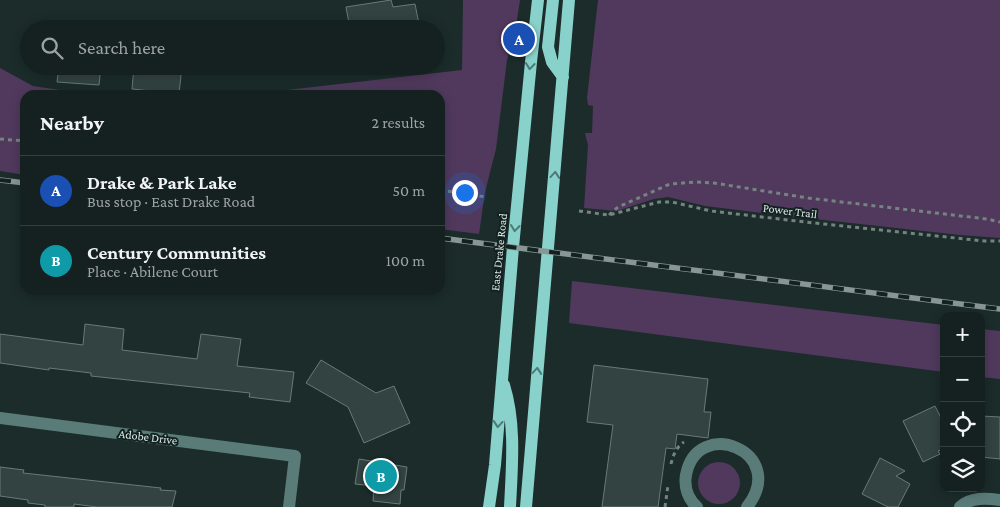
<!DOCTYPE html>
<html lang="en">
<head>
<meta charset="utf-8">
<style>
	:root { --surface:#142120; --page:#212e2d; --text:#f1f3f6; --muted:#9da3a5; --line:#333e3e; --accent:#d79bf9 }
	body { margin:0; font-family:"Crimson Pro",serif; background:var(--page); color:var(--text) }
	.controls { position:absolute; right:15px; bottom:15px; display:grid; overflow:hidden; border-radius:10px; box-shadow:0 2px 12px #0003 }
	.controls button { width:45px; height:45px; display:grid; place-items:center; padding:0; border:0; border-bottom:1px solid var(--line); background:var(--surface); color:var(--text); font:25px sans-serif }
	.you { position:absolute; left:464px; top:192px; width:18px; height:18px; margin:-12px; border:4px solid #fff; border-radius:50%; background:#1a73e8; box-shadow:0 0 0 8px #1a73e833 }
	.badge { display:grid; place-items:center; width:32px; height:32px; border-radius:50%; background:var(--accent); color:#fff; font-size:16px; font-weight:700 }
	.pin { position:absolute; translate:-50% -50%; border:2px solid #fff; box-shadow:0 1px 5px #0006 }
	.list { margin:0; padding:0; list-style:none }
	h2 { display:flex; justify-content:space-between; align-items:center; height:65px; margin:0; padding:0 20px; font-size:21px }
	h2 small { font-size:16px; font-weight:400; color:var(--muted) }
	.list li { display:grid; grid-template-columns:32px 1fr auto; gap:15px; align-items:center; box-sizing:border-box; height:70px; padding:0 20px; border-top:1px solid var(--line) }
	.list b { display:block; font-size:19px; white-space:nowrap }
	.list p { margin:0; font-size:16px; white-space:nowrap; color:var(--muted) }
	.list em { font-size:16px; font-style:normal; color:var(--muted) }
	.icon { flex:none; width:28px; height:28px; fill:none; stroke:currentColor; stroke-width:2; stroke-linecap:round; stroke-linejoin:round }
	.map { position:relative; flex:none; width:1000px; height:507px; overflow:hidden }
	.search { position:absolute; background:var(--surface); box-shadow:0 2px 12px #0003; left:20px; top:20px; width:425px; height:55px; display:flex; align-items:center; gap:12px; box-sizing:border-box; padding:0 18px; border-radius:28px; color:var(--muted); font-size:19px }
	.panel { position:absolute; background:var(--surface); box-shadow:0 2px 12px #0003; left:20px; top:90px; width:425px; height:205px; border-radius:15px }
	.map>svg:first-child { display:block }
</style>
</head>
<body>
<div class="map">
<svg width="1000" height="507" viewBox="0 0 1000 507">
	<rect width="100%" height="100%" fill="#1b2c2a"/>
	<!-- green -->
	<path fill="#50395d" d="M463,0H520L515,33L507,60L496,149L485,192L479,234L440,229V95H242L462,70Z
		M598,0H1000V238L960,235L796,217L705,206L668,197L654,199L617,211L584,208L588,145L585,133H592L593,106L588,105L587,98Z
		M0,68L33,86L94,95H25V175L0,171Z
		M572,281L944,325V372L569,323Z
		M981,329L1000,331V379L981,377Z
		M698 483a21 21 0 1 1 42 0a21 21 0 1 1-42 0Z"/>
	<!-- building -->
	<path fill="#324341" stroke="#687b78" d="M391,0L393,7L415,4L420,29H350L346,7Z
		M59,66H101L99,85L57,82Z
		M134,66H182L179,94L132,89Z
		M85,324L124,329L122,350L197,359L201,334L241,339L237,366L294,372L290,402L249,397L250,393L91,376V373L49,368V370L0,363V334L83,345Z
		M321,360L376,393L394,386L410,423L364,443L348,407L306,383Z
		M594,365L708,379L704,412H711L708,438L677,434L675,449L666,448L658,507H602L613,425L587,422Z
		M935,406L944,424V449L938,451L940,454L923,462L903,421Z
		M981,416L1000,417V459L981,457Z
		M880,458L905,471L896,476L910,484L898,507H888L862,494Z
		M359,459L407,467L404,490H401L400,504L373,501L374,486L355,484Z
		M0,467L24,470L23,473L161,488L160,490L176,491L172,507H97L74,504V507H45V505L28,503V500L0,496Z"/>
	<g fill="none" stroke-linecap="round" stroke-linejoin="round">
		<!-- path -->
		<path stroke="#758381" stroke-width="3" stroke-dasharray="4 4" stroke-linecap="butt" d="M0,139L25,141
			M440,190L486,197
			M579,211L609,215L659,202H672L711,211L805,222L984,241H1000
			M609,215L618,207L670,184L696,182L714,183L808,198L987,219L1000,222
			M671,464C673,456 676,447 684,442
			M665,507L668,485"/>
		<!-- minor -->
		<path stroke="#5a7c79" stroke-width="12" d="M0,418L295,456L289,507
			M697,507C688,499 684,487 686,475C697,415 790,452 747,507
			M960,507C971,497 986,498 1000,500"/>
		<!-- major -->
		<path stroke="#88d2cb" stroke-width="12" d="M553,0L548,47L552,62L563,77
			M504,385C516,424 512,466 510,507
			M489,507L495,465L513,247L531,62L538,0
			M526,507L569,0"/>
		<!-- rail casing -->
		<g stroke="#889694" stroke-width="5.5">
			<path id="rail" d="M0,180L25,183
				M440,238L1000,309"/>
		</g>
		<!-- rail -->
		<use href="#rail" stroke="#112220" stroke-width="4" stroke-dasharray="11" stroke-linecap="butt"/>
	</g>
	<!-- one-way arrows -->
	<defs><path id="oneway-chevron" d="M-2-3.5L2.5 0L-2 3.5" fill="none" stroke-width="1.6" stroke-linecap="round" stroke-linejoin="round" transform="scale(1.25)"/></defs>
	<g stroke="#4c7a76">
		<use href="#oneway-chevron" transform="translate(530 66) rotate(96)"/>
		<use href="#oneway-chevron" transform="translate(555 175) rotate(-85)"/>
		<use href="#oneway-chevron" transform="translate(515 228) rotate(97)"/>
		<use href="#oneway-chevron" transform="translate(537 371) rotate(-85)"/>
		<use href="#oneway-chevron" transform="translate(498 424) rotate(95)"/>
	</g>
	<g text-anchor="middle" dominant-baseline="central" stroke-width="4" stroke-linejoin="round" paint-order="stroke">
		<!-- street labels -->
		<g font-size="12" fill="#dde8e6" stroke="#112220">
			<text transform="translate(790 211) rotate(7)">Power Trail</text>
			<text transform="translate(499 252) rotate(-84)">East Drake Road</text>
			<text transform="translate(148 437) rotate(7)">Adobe Drive</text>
		</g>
	</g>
</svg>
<div class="controls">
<button>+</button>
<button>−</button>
<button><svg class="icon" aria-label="locate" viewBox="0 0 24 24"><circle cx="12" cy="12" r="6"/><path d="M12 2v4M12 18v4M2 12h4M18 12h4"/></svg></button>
<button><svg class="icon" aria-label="layers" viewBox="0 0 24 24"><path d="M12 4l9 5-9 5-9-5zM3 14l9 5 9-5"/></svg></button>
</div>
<div class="you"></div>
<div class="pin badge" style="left:519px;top:39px;background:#1a4fb4">A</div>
<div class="pin badge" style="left:381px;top:476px;background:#0f9aa8">B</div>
<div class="search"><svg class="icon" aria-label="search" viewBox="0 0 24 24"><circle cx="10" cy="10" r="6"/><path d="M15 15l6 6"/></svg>Search here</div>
<section class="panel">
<h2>Nearby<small>2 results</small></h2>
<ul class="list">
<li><span class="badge" style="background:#1a4fb4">A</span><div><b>Drake &amp; Park Lake</b><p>Bus stop · East Drake Road</p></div><em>50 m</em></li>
<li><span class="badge" style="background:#0f9aa8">B</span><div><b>Century Communities</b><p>Place · Abilene Court</p></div><em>100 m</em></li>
</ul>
</section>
</div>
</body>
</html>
